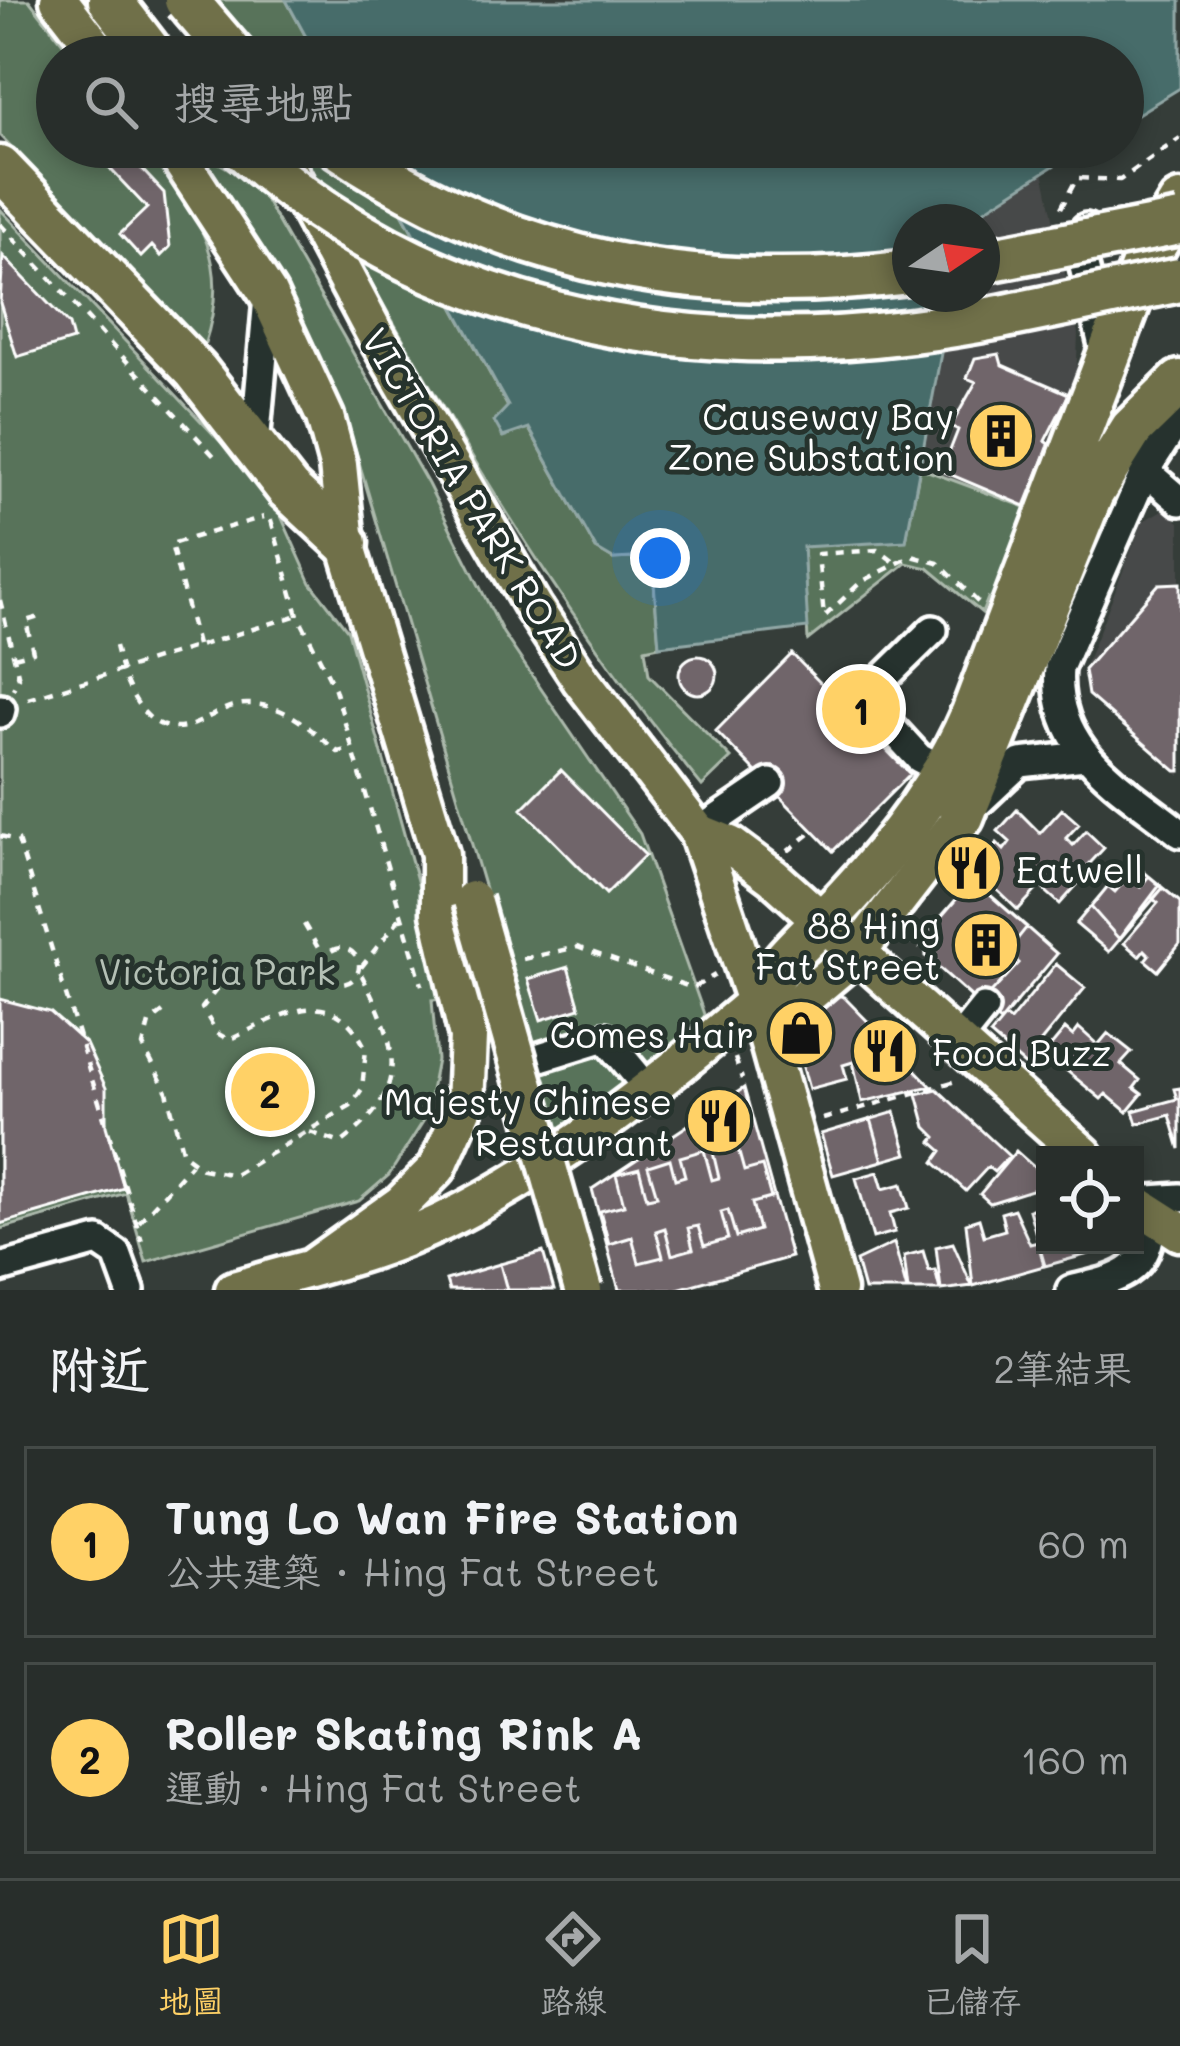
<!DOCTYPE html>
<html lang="zh-TW">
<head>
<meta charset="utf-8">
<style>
	:root { --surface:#282e2b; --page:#303633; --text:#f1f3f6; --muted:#a5a8a9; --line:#444a47; --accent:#ffd166 }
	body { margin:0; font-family:Mali,"LXGW WenKai TC",sans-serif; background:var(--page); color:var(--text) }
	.controls { position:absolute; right:36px; bottom:36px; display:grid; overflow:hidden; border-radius:0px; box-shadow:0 6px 18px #0003 }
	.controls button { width:108px; height:108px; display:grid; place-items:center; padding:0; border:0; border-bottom:3px solid var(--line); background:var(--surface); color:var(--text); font:60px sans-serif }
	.compass { position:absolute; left:892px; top:204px; width:108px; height:108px; border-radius:50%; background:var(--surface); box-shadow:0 6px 18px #0003; rotate:77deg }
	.you { position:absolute; left:660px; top:558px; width:42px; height:42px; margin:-30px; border:9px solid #fff; border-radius:50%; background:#1a73e8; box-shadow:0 0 0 18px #1a73e833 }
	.badge { display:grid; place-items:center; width:78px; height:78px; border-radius:50%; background:var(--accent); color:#111; font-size:39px; font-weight:700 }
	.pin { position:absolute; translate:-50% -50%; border:6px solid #fff; box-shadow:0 3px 12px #0006 }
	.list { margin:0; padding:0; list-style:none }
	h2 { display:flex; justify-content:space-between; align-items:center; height:156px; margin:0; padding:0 48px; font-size:51px }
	h2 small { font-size:39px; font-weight:400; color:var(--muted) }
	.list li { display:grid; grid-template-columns:78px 1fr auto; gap:36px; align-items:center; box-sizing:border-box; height:192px; margin:0 24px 24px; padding:0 24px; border:3px solid var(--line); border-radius:0px }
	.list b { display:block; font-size:45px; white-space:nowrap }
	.list p { margin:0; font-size:39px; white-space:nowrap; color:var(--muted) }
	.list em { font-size:39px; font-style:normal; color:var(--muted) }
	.icon { flex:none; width:66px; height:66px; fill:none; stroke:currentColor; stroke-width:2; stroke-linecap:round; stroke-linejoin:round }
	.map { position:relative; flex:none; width:1180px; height:1290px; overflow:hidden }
	.search { position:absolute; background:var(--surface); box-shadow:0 6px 18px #0003; left:36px; right:36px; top:36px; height:132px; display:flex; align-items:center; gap:30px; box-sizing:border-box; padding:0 42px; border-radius:66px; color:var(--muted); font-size:45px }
	.sheet { height:588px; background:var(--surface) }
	nav { display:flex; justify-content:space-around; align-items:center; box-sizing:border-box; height:168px; border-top:3px solid var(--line); background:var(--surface); font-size:33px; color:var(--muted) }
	nav a { display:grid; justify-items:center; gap:6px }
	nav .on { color:var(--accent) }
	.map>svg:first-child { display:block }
</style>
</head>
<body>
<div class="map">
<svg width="1180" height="1290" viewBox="0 0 1180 1290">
	<rect width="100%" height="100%" fill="#353d39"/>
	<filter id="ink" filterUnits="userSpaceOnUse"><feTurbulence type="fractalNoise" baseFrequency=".00833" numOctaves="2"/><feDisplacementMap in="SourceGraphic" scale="24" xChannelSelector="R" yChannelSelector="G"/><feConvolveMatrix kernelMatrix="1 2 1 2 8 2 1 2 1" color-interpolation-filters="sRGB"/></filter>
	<g filter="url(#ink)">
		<!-- built -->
		<path fill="#474948" d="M1043,171L1078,334L1076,384L1026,507L920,468L952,294H982V222L967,218Z
			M1164,509L1180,523V776L1086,695L1083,671L1143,521Z"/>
		<!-- green -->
		<path fill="#58735a" stroke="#acb9ac" stroke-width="3" d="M0,0H29L74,57H57V147H144C197,215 234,257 204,346L0,135Z
			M215,0H286L317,57H246Z
			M193,147L258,187L428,484L503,633L640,834L705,1017L553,1148L527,1162L482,996L432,1000L437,1060L426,1117L389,1175L359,1201L146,1262L126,1193L0,1229V209L272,496L311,583L348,631L437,953L499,936L348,425Z
			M296,147H366L508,407L503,436L528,427L596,549L613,559L652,557L659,646L645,649L649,675L731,758L702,786C542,592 417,367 296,147Z
			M920,468L1028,508L992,601L988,598L982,613L928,568L906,563L808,640L803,546L906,540Z"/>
		<!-- water -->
		<path fill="#476c6a" stroke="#91a7a6" stroke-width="3" d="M286,0H1180V88L1123,123V57H317Z
			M366,147H1083L966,222H910V294H952L906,541L803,547L808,628L659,646L652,557L613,559L596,549L529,428L503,437L494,421L508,406Z"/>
		<!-- building -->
		<path fill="#70656a" stroke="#fff" stroke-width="3" d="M112,147H121L164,193L170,247L161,256L152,246L141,257L120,234L147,208L100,158Z
			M3,256L69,325L73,340L17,357L0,303Z
			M999,354L1002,365L1069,394L1045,441L1050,444L1025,506L942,471L958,430L951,426L976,382L967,378L975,358Z
			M1180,583V771H1176L1088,695L1084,670L1159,584Z
			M792,654L910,774L833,851L716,731Z
			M679 675a19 19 0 1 1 38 0a19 19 0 1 1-38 0Z
			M561,770L645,855L606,894L522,809Z
			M1062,809L1079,824L1066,838L1073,845L1086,831L1104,848L1080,874L1072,867L1065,875L1077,885L1060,904L1040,886L1018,910L975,869L997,843L1004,850L1010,842L998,831L1017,810L1040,833Z
			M1130,860L1163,888L1109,952L1076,924Z
			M1149,876L1160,885L1119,939L1091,907L1108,886L1115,892L1128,877L1140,887Z
			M973,880L1027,927L1007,952L1019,963L980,1005L936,965L934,925Z
			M973,880L1057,954L1000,1022L926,956L925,935Z
			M1163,888L1180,902V944L1158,971L1145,960L1149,955L1144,950L1139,956L1124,943L1158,903L1153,899Z
			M1056,964L1085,988L1039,1044L1044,1049L1028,1068L990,1035L1005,1017L1010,1021Z
			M568,967L580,1008L541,1020L528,979Z
			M834,994L844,997L931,1086L862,1102L853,1062L843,1065L847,1079L809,1089L792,1028Z
			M0,999L50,1012L86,1044L106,1088V1126L124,1188L0,1224Z
			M1079,1028L1098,1045L1108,1033L1132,1052L1121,1064L1140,1080L1134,1088L1142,1094L1127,1112L1106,1094L1101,1099L1067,1071L1072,1066L1050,1047L1065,1029L1073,1036Z
			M744,1088L791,1257L674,1290H619L592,1189Z
			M1180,1088V1149L1170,1115L1137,1124L1133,1111L1177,1099L1174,1089Z
			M937,1089L1009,1156L994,1172L988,1167L966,1191L934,1162L942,1151L932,1142L936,1137L926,1127L917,1094Z
			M895,1112L907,1154L833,1175L821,1134Z
			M871,1119L883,1161L833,1175L821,1134Z
			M736,1142L744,1171L762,1166L771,1198L752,1203L759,1230L736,1237L728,1210L721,1212L728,1239L704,1246L698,1226L688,1228L693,1249L672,1255L665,1228L656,1231L663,1257L639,1263L632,1237L609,1244L600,1211L624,1205L616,1174L639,1168L647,1198L657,1196L648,1166L670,1159L675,1179L685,1176L680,1157L704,1150L712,1180L719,1178L712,1148Z
			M1016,1151L1045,1177V1186L990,1203L980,1194Z
			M878,1172L883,1189L902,1184L909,1208L890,1213L895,1232L873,1238L856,1178Z
			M1038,1207L1045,1245L1107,1249L1045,1266L1029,1210Z
			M1014,1209L1030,1244L1038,1242L1044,1266L973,1286L966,1223L979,1219L984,1236L1005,1230L1001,1213Z
			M894,1243L907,1290H864L856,1261Z
			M953,1243L972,1286L941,1290L936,1247Z
			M923,1251L929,1271L935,1270L940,1290H908L904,1256Z
			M543,1252L554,1290H507L500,1264Z
			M500,1264L507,1290H449L446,1280Z"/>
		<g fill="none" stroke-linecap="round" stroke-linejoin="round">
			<!-- minor casing -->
			<g stroke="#fff" stroke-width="36">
				<path id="minor" d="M1086,228L1078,241L1106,358
					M1180,417L1145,471L1059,668C1052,752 1122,786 1180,833
					M255,444L268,298
					M1145,471L1180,501
					M862,696L919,758L946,772
					M849,712L933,630
					M0,713L1,709
					M974,806L1020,763L1085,756
					M698,832L770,783
					M956,1043L984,1008
					M528,1083L524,1062L605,1037L649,1090
					M1135,1201L1180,1198
					M0,1268L98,1241L117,1254L130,1290
					M1071,1290C1110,1280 1145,1277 1150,1231L1136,1205"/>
			</g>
			<!-- major casing -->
			<g stroke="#fff" stroke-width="45">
				<path id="major" d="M59,0L103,57
					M172,147L268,294L325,417L338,465L346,543L440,854V913L468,1037L465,1105L437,1168L401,1204L314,1266
					M276,147L374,332L533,607L581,680L698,832L768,1040L837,1290
					M698,832L730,845L773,877L1084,1155
					M768,1040L778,1020L855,955L962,817
					M1135,1203L1180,1232
					M234,1290C303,1269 376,1254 442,1222C557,1166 658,1084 755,1002"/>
			</g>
			<!-- highway casing -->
			<g stroke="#fff" stroke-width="51">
				<path id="highway" d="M110,0L154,57
					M339,147C516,267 700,297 910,272
					M0,168L196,371L288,489L346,543
					M962,817L1092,493L1132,429L1180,382
					M755,1002C778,960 815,931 847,897C899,841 943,783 973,713L1143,265L1180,203"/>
			</g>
			<!-- path -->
			<path stroke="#fff" stroke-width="4.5" stroke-dasharray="9 9" stroke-linecap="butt" d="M1061,208L1077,178L1120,180L1180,138
				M0,224L216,458
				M271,520L298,615L335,689L422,985
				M893,561L878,550L818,554L824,617L861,582L912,556L938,563L979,603
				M0,600L19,678L13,689
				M197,645L171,544L264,517
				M115,646C124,684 146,746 197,723C215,715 229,703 249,704C287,704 311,730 338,752L350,749
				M14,657L33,652L26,621L39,617
				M28,699L298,615
				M0,836L18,840L142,1241
				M788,851L813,831
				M304,924L324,958
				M905,937L920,948
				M323 966a18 18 0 1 1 36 0a18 18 0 1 1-36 0Z
				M523,959L577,947L693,988L715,975
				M163,1012L149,1023L143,1046L167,1092L183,1154L203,1169L235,1175L351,1105L362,1089L366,1049C332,979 281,1016 229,1040L217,1033L202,1008L228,975
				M735,1058L742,1079
				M823,1119L956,1081
				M310,1132L341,1143C414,1088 397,1043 359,970L400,918
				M139,1222L191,1164"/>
			<!-- minor -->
			<use href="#minor" stroke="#26332d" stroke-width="27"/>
			<!-- major -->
			<use href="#major" stroke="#70704a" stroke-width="36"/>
			<!-- highway -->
			<use href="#highway" stroke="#70704a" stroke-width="42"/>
			<!-- major-bridge casing -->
			<g stroke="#fff" stroke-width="45" stroke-linecap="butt">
				<path id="major-bridge" d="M472,900L583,1290"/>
			</g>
			<!-- highway-bridge casing -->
			<g stroke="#fff" stroke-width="51" stroke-linecap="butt">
				<path id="highway-bridge" d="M186,0L235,57
					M241,147C425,314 670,361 912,331C1002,320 1091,297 1180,280
					M982,261L1180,223"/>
			</g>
			<!-- major-bridge -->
			<use href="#major-bridge" stroke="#70704a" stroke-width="36"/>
			<!-- highway-bridge -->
			<use href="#highway-bridge" stroke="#70704a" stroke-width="42"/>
		</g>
	</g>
	<!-- icons -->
	<defs>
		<g id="building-disc" transform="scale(3.45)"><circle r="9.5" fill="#ffd166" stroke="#26332d"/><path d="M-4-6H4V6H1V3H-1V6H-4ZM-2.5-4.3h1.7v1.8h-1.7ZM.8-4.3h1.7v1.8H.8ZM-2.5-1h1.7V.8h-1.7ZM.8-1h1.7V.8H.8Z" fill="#111"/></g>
		<g id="restaurant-disc" transform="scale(3.45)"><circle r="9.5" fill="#ffd166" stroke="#26332d"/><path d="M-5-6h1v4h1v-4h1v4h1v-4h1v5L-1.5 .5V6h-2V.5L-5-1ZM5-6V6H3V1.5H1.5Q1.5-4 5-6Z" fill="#111"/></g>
		<g id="shop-disc" transform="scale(3.45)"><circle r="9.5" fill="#ffd166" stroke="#26332d"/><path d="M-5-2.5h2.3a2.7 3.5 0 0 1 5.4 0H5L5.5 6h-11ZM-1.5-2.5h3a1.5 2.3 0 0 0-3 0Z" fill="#111"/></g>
	</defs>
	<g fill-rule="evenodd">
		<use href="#building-disc" x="1001" y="436"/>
		<use href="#restaurant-disc" x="969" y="868"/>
		<use href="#building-disc" x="986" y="945"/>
		<use href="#shop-disc" x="801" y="1033"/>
		<use href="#restaurant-disc" x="885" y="1051"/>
		<use href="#restaurant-disc" x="719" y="1121"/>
	</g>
	<g text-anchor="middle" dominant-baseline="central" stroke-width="10" stroke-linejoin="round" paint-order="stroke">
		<!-- poi labels -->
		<g font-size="36" fill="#fff" stroke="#26332d" text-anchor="end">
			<text x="954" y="415">Causeway Bay<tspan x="954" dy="41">Zone Substation</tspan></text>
			<text x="1016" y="868" text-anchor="start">Eatwell</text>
			<text x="940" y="924">88 Hing<tspan x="940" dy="41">Fat Street</tspan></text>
			<text x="754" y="1033">Comes Hair</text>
			<text x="932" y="1051" text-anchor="start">Food Buzz</text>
			<text x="672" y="1100">Majesty Chinese<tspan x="672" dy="41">Restaurant</tspan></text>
		</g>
		<!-- street labels -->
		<g font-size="36" fill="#fff" stroke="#26332d">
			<text transform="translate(473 498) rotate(59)">VICTORIA PARK ROAD</text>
		</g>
		<!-- park labels -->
		<g font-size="36" fill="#b4c0b5" stroke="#26332d">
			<text x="217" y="970">Victoria Park</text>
		</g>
	</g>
</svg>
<div class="controls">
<button><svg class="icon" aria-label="locate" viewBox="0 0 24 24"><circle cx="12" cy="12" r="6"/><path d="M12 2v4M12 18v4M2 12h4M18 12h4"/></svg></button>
</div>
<svg class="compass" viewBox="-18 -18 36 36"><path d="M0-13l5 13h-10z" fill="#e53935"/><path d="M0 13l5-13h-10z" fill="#a5a8a9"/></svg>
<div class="you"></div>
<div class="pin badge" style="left:861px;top:709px">1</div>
<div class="pin badge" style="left:270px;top:1092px">2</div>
<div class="search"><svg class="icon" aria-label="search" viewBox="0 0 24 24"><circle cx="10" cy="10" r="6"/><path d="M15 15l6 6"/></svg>搜尋地點</div>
</div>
<section class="sheet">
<h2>附近<small>2筆結果</small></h2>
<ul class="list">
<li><span class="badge">1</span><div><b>Tung Lo Wan Fire Station</b><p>公共建築 · Hing Fat Street</p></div><em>60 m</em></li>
<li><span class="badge">2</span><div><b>Roller Skating Rink A</b><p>運動 · Hing Fat Street</p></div><em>160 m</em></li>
</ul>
</section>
<nav>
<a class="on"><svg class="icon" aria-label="map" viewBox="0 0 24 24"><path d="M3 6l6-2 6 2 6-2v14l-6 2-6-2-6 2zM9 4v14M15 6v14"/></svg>地圖</a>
<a><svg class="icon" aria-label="directions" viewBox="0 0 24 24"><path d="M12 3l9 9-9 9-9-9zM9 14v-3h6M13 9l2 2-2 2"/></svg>路線</a>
<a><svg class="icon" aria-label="saved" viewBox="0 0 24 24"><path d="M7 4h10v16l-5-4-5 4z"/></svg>已儲存</a>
</nav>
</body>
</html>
